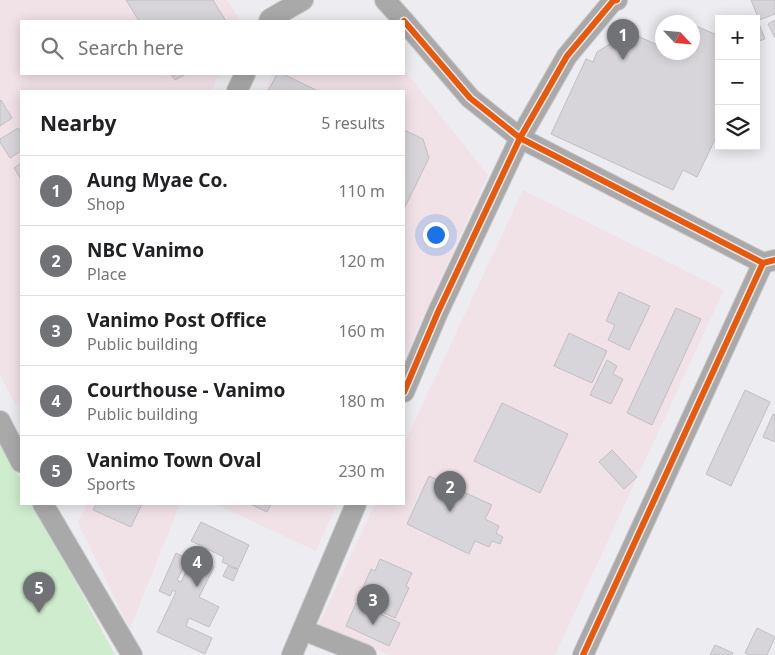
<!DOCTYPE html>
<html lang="en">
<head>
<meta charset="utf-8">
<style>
	:root { --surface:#fff; --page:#f2f2f2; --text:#202124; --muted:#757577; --line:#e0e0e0; --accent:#717275 }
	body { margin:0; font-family:"Noto Sans",sans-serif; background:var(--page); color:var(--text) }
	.controls { position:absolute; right:15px; top:15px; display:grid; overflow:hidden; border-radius:0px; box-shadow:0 2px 12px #0003 }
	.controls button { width:45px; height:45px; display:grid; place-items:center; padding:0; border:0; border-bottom:1px solid var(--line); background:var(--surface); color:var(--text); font:25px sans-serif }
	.compass { position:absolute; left:655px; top:15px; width:45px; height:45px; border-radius:50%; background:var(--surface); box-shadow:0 2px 12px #0003; rotate:116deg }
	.you { position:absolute; left:435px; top:234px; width:18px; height:18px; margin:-12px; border:4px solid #fff; border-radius:50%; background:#1a73e8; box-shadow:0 0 0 8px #1a73e833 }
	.badge { display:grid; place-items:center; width:32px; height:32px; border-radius:50%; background:var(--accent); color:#fff; font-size:16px; font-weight:700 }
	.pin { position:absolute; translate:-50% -41px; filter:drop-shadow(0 1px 2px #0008) }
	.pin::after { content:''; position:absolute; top:26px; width:18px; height:15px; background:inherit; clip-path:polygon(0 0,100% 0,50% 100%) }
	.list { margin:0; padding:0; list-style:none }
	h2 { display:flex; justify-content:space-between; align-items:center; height:65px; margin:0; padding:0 20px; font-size:21px }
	h2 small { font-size:16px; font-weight:400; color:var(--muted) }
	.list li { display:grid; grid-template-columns:32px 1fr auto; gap:15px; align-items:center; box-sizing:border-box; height:70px; padding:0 20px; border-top:1px solid var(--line) }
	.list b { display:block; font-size:19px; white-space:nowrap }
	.list p { margin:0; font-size:16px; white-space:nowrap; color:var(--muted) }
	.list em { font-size:16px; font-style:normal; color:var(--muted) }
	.icon { flex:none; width:28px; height:28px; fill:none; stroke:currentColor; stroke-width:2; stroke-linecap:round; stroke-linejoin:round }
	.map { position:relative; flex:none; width:775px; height:655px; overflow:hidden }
	.search { position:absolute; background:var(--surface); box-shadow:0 2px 12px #0003; left:20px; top:20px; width:385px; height:55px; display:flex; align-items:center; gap:12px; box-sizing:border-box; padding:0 18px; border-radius:0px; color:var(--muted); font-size:19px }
	.panel { position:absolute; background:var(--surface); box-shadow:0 2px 12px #0003; left:20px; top:90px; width:385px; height:415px; border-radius:0px }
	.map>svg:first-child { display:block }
</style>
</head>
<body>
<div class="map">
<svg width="775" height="655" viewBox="0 0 775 655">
	<rect width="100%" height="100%" fill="#ececf1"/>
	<!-- commercial -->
	<path fill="#f1e2e8" d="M0,0H227L238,17L237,21H21V74H218L212,91H21V405L15,404L0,375Z
		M404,70L488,175L404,359V91H265L273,74H404Z
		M523,190L724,290L555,655H390L318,626L375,504H404V444Z
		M87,504H180L130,629L78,523Z
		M215,504H337L316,551Z"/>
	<!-- green -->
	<path fill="#cfedce" d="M0,441L21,481V504H34L115,655H0Z"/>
	<!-- building -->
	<path fill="#d7d5d9" stroke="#c1bfc3" d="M126,0H213L226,21H139Z
		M751,0H775V14L759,20Z
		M756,16L765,39L756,42V19H748Z
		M775,20V38L768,24Z
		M694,25L719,36V131L697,177L683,170L673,190L551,134L586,59L593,62L597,52L629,32L662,47V52H674L680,55L681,52H692V29Z
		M171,74H186L175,80Z
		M277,74H283L318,91H268Z
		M1,100L12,118L0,126V101Z
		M18,128L21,133V151L10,158L0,142V139Z
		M404,130L423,139L429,158L404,209Z
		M21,163V179L14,168Z
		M619,292L650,306L629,350L608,340L615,325L606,321Z
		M676,308L701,319L652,425L627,413Z
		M569,333L607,351L592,383L554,366Z
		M607,360L617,366L613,374L623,379L611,404L590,395Z
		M745,390L770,402L731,486L706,474Z
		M502,403L568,434L540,493L474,461Z
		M773,414L775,415V442L763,437Z
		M612,450L637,477L624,489L599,462Z
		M429,476L492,505L485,519L499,526L496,533L503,537L500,544L492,541L489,547L475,541L469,554L407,524Z
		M96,504H142L131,527L93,510Z
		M250,504H271L267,512Z
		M201,522L249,545L238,569L222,562L224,557L191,541Z
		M176,553L188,559L177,580L181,582L193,557L214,567L199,597L219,607L209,627L189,618L186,626L212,638L205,654L157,632L176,592L173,590L170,596L159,591Z
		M380,559L412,573L406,586L409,588L395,618L357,601L371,569L375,571Z
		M228,566L238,570L233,581L223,576Z
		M356,603L400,623L389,646L346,626Z
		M757,628L775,637L767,655H749L745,653Z
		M715,645L733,653L732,655H710Z"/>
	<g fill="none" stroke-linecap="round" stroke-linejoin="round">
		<!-- minor casing -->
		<g stroke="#c7c7ca" stroke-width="22">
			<path id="minor" d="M385,0L404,21
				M269,21L270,19L303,0
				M404,21L470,98L520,138L763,263L775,260
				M237,91L245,74
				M404,392L438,312L520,138L567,56L613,1L617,0
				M0,421L21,462
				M43,504L132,655
				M303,630L366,655
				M292,655L356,504
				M583,655L763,263"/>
		</g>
		<!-- minor -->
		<use href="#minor" stroke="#aaa9aa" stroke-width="20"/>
		<!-- cycleway casing -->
		<g stroke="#ebebf2" stroke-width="9">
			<path id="cycleway" d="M404,21L470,98L520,138L763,263L775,260
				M404,392L438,312L520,138L567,56L613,1L617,0
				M583,655L763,263"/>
		</g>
		<!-- cycleway -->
		<use href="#cycleway" stroke="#e8590c" stroke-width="6"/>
	</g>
</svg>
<div class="controls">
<button>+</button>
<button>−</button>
<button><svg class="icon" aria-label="layers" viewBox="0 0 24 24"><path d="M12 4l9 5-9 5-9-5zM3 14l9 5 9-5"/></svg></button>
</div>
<svg class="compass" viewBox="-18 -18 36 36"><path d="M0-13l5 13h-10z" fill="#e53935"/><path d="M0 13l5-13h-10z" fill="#757577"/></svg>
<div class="you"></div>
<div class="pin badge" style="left:623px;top:60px">1</div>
<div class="pin badge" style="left:450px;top:512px">2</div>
<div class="pin badge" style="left:373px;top:625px">3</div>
<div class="pin badge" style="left:197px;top:587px">4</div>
<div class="pin badge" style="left:39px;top:613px">5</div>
<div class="search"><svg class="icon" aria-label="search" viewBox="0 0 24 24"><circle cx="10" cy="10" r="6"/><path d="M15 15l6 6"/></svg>Search here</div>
<section class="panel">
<h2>Nearby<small>5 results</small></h2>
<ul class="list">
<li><span class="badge">1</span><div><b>Aung Myae Co.</b><p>Shop</p></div><em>110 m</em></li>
<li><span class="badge">2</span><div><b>NBC Vanimo</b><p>Place</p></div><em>120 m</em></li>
<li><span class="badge">3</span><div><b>Vanimo Post Office</b><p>Public building</p></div><em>160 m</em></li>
<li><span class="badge">4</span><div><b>Courthouse - Vanimo</b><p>Public building</p></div><em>180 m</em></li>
<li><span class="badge">5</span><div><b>Vanimo Town Oval</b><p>Sports</p></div><em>230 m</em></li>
</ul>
</section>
</div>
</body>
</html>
